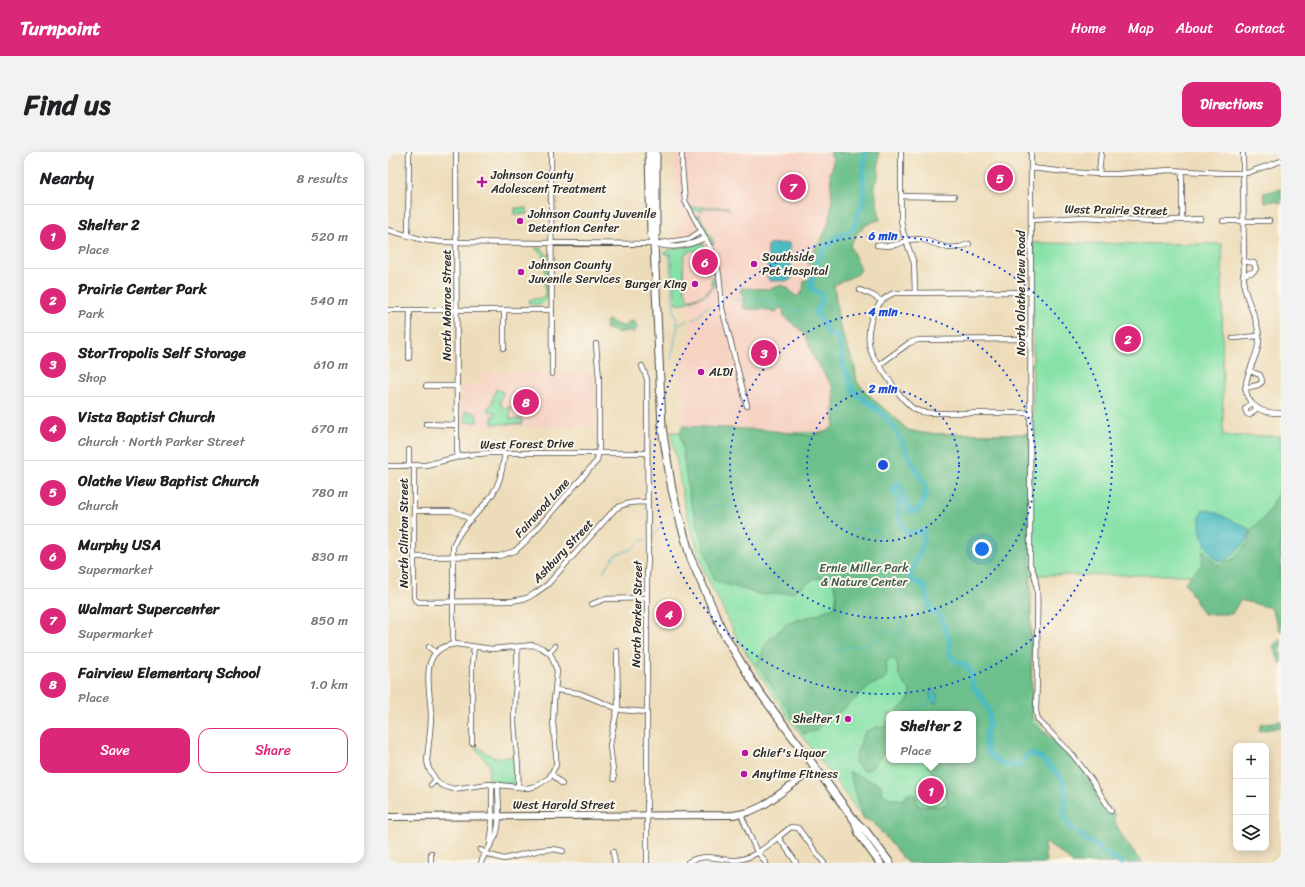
<!DOCTYPE html>
<html lang="en">
<head>
<meta charset="utf-8">
<style>
	:root { --surface:#fff; --page:#f2f2f2; --text:#202124; --muted:#757577; --line:#e0e0e0; --accent:#db2777 }
	body { margin:0; font-family:Sriracha,sans-serif; background:var(--page); color:var(--text) }
	.controls { position:absolute; right:12px; bottom:12px; display:grid; overflow:hidden; border-radius:8px; box-shadow:0 2px 10px #0003 }
	.controls button { width:36px; height:36px; display:grid; place-items:center; padding:0; border:0; border-bottom:1px solid var(--line); background:var(--surface); color:var(--text); font:20px sans-serif }
	.you { position:absolute; left:594px; top:397px; width:14px; height:14px; margin:-10px; border:3px solid #fff; border-radius:50%; background:#1a73e8; box-shadow:0 0 0 6px #1a73e833 }
	.badge { display:grid; place-items:center; width:26px; height:26px; border-radius:50%; background:var(--accent); color:#fff; font-size:13px; font-weight:700 }
	.pin { position:absolute; translate:-50% -50%; border:2px solid #fff; box-shadow:0 1px 4px #0006 }
	.popup { position:absolute; left:498px; top:559px; width:90px; height:52px; box-sizing:border-box; display:grid; place-content:center; border-radius:8px; background:var(--surface); filter:drop-shadow(0 1px 3px #0005); font-size:13px; white-space:nowrap; color:var(--muted) }
	.popup b { font-size:15px; color:var(--text) }
	.popup::after { content:''; position:absolute; left:50%; top:100%; margin-left:-8px; border:8px solid transparent; border-top-color:var(--surface) }
	.list { margin:0; padding:0; list-style:none }
	h2 { display:flex; justify-content:space-between; align-items:center; height:52px; margin:0; padding:0 16px; font-size:17px }
	h2 small { font-size:13px; font-weight:400; color:var(--muted) }
	.list li { display:grid; grid-template-columns:26px 1fr auto; gap:12px; align-items:center; box-sizing:border-box; height:64px; padding:0 16px; border-top:1px solid var(--line) }
	.list b { display:block; font-size:15px; white-space:nowrap }
	.list p { margin:0; font-size:13px; white-space:nowrap; color:var(--muted) }
	.list em { font-size:13px; font-style:normal; color:var(--muted) }
	.actions { display:flex; gap:8px; padding:12px 16px }
	.actions a { flex:1; padding:9px 0; border:1px solid var(--accent); border-radius:12px; text-align:center; font-size:14px; color:var(--accent) }
	.actions .main { background:var(--accent); color:#fff }
	.icon { flex:none; width:22px; height:22px; fill:none; stroke:currentColor; stroke-width:2; stroke-linecap:round; stroke-linejoin:round }
	.map { position:relative; flex:none; width:893px; height:711px; overflow:hidden; border-radius:12px }
	header { display:flex; align-items:center; gap:24px; box-sizing:border-box; height:56px; padding:0 20px; background:var(--accent); color:#fff }
	header strong { font-size:19px }
	nav { display:flex; gap:22px; margin-inline-start:auto; font-size:14px }
	.intro { display:flex; align-items:center; justify-content:space-between; box-sizing:border-box; height:96px; padding:0 24px }
	h1 { margin:0; font-size:28px }
	.button { padding:10px 18px; border-radius:12px; background:var(--accent); color:#fff; font-size:14px; font-weight:700 }
	main { display:flex; gap:24px; padding:0 24px }
	aside { flex:1; background:var(--surface); border-radius:12px; box-shadow:0 2px 10px #0003 }
	.map>svg:first-child { display:block }
</style>
</head>
<body>
<header>
<strong>Turnpoint</strong>
<nav><a>Home</a><a>Map</a><a>About</a><a>Contact</a></nav>
</header>
<div class="intro"><h1>Find us</h1><a class="button">Directions</a></div>
<main>
<aside>
<h2>Nearby<small>8 results</small></h2>
<ul class="list">
<li><span class="badge">1</span><div><b>Shelter 2</b><p>Place</p></div><em>520 m</em></li>
<li><span class="badge">2</span><div><b>Prairie Center Park</b><p>Park</p></div><em>540 m</em></li>
<li><span class="badge">3</span><div><b>StorTropolis Self Storage</b><p>Shop</p></div><em>610 m</em></li>
<li><span class="badge">4</span><div><b>Vista Baptist Church</b><p>Church · North Parker Street</p></div><em>670 m</em></li>
<li><span class="badge">5</span><div><b>Olathe View Baptist Church</b><p>Church</p></div><em>780 m</em></li>
<li><span class="badge">6</span><div><b>Murphy USA</b><p>Supermarket</p></div><em>830 m</em></li>
<li><span class="badge">7</span><div><b>Walmart Supercenter</b><p>Supermarket</p></div><em>850 m</em></li>
<li><span class="badge">8</span><div><b>Fairview Elementary School</b><p>Place</p></div><em>1.0 km</em></li>
</ul>
<div class="actions"><a class="main">Save</a><a>Share</a></div>
</aside>
<div class="map">
<svg width="893" height="711" viewBox="0 0 893 711">
	<rect width="100%" height="100%" fill="#fbf7ec"/>
	<filter id="ink" filterUnits="userSpaceOnUse"><feTurbulence type="fractalNoise" baseFrequency=".025" numOctaves="2"/><feDisplacementMap in="SourceGraphic" scale="8" xChannelSelector="R" yChannelSelector="G"/><feConvolveMatrix kernelMatrix="1 2 1 2 8 2 1 2 1" color-interpolation-filters="sRGB"/></filter>
	<filter id="wash" filterUnits="userSpaceOnUse"><feTurbulence type="fractalNoise" baseFrequency=".012" numOctaves="4" result="noise"/><feDisplacementMap in="SourceGraphic" scale="16" xChannelSelector="R" yChannelSelector="G"/><feGaussianBlur stdDeviation="0.9" result="paint"/><feColorMatrix in="noise" values="0 0 0 0 0 0 0 0 0 0 0 0 0 0 0 0 0 1.4 0 .05"/><feComposite in="paint" operator="in"/></filter>
	<g filter="url(#wash)">
		<rect width="100%" height="100%" fill="#eddcb9"/>
		<!-- built -->
		<path fill="#f6d2c3" d="M286,0H450L449,281L295,280L297,242L294,235V206L303,182L302,160L293,134Z
			M94,220H207V275L73,274V234H94Z"/>
		<!-- green -->
		<path fill="#87e2a8" stroke="#59866a" fill-rule="evenodd" d="M303,55H340L342,59L340,56H314L315,59H306Z
			M127,56H139V62H127Z
			M309,63H311L326,90V92H324L309,65Z
			M311,91H315L318,98L317,99C309,100 302,95 296,104L295,132L300,148L319,142L318,139L320,140L325,132V129L322,132L324,129L323,126L327,125L328,130V125L329,130L319,142L297,151L288,152L283,103L282,101L280,103L276,101C280,95 303,95 311,91Z
			M645,91L834,92L835,284H893V423H643L644,564L728,664L476,667L398,562L350,488L317,421L297,355L283,280L645,282ZM501,562H585V608H501Z
			M147,96L154,97L159,103L160,109L159,145L158,148L154,152L145,153L141,151V148L153,146L157,143V109L153,101Z
			M321,103L326,120L314,121L319,120V118H315V114H320L322,116L324,114H322L321,105H314Z
			M108,237L115,240L112,250L116,258L122,254V267H134V272H104V264H107V260L100,259V255L103,254L105,245Z
			M77,259L83,260L88,262L90,270H77Z
			M89,594C107,608 106,607 128,604L129,632L101,630V612L87,596Z"/>
		<!-- forest -->
		<path fill="#6dc08c" stroke="#4c765c" d="M442,0H491L490,26L486,32L492,68C474,72 470,79 462,94L473,117L470,122L446,133L451,172L467,215L469,230L487,249L505,264L520,278L540,282H642V423L644,571L684,602L723,659C729,679 741,696 755,711H684L676,703L656,690L658,711H519L485,670L476,667L461,620L493,633V640L501,646L515,648L517,645L522,641L527,643L530,654H554L560,650L557,638L540,614L545,608H585V562H506L522,546V539L511,524L509,511L505,506L498,509L499,523L495,529L485,532L448,563L442,565L429,578L416,582L369,512L380,488L400,471L430,462L447,454C449,440 450,439 442,427L428,426L405,440L375,443L340,433L326,428L301,344L292,280L295,274L379,278L423,284L439,279L446,274V237L426,206L417,182L396,164L395,157L392,156L388,160L375,157H357L355,155V143L352,140L353,136L381,137L394,133L400,136L407,144H411L415,138L416,128L426,127L433,119L423,112H420L419,110L420,106C433,90 443,73 443,52H444V48L442,20L444,18L445,5L443,4Z
			M893,37V52L887,49L877,50L875,41Z
			M220,168C228,171 232,176 240,173L241,169L247,170L248,172L249,177L245,181L238,179L229,181L225,178L218,177V170Z
			M893,336V480L883,456L852,448L844,462H815L797,430L814,412L815,397L829,413L845,407L860,391L864,377L877,365Z
			M893,486V513L885,494Z
			M501,567V595L482,617L476,619L467,611L468,602L477,580L488,575L496,576Z
			M893,569V575L871,579L873,572Z"/>
		<!-- water -->
		<path fill="#4dbcc2" stroke="#3c7476" d="M401,91C403,97 402,102 402,108C403,117 410,122 401,129H382L379,125L380,94L382,92Z
			M815,357L824,359L860,376L862,379C861,387 856,391 851,397C846,402 839,409 832,409C828,409 825,405 823,401C814,390 808,370 815,357Z
			M543,536C548,540 552,545 549,551H546C541,547 542,542 543,536Z"/>
		<g fill="none" stroke-linecap="round" stroke-linejoin="round">
			<!-- stream -->
			<path stroke="#4dbcc2" stroke-width="1" d="M276,101L282,104
				M281,102L286,159L290,172L283,208
				M330,102L331,99
				M419,117L425,122
				M345,149L363,146L373,149L381,148L408,159H419
				M424,160L428,162
				M305,168C313,165 313,157 321,155
				M288,172C293,173 295,168 300,169
				M307,361L323,356L327,353L334,355L350,354L357,358L370,359L372,362L367,365L368,369L370,370L374,366L377,370L379,363L384,364C390,371 398,373 406,377L410,373L420,376L430,370L441,376L452,375L460,379L467,378L472,375L484,379H490L492,392L497,397L495,407L491,411C491,417 495,419 499,421L496,424H494V426L499,429L504,427L509,434L513,433L515,435H520L524,428
				M263,387L276,371
				M215,420L227,403L244,397L254,388L258,387
				M416,528L420,527L425,520L433,516L447,496H458L469,493L475,494L489,487L493,489V486L500,477C506,481 509,485 516,483L517,479L511,476L512,474C518,470 518,457 517,450C516,445 513,440 511,435L513,433
				M525,562L535,553L539,552L542,548L544,549"/>
			<!-- river -->
			<path stroke="#4dbcc2" stroke-width="5.5" d="M477,0L475,24L476,49L472,57L469,67L464,78L447,86L437,96L427,114L424,125L423,133L425,137L434,143C434,151 430,154 428,162C434,168 437,175 441,183H450L456,216L461,225V230L466,240L495,262L506,276L539,337L534,353L528,359H521C515,349 517,340 510,331L505,337C507,341 509,345 510,349C512,357 510,374 518,379C524,382 530,378 536,380L535,391L532,401L528,406L527,414L522,421V425L524,428L536,434L543,459C545,460 547,460 549,461C553,465 562,486 562,492C561,496 560,500 562,503C566,510 575,511 580,515C584,520 582,527 585,533C588,540 595,546 598,553C602,560 602,569 600,577C600,580 598,583 598,586C596,606 615,615 632,614L638,604L643,602L652,605L666,618L675,628L678,645L676,666L683,676L693,682L698,688L707,692L715,700L734,711"/>
		</g>
	</g>
	<g filter="url(#ink)">
		<g fill="none" stroke-linecap="round" stroke-linejoin="round">
			<!-- minor casing -->
			<g stroke="#484640" stroke-width="6">
				<path id="minor" d="M68,0L69,297L70,305
					M163,0L164,222
					M294,0V15L297,49L327,104L331,122L334,156L359,254
					M513,0V67L515,80L526,111L527,141
					M643,0L642,412C652,430 649,455 649,476C650,503 649,531 648,559L650,568L684,602L703,627L723,659
					M855,0L856,134C859,151 870,166 871,184C873,206 847,231 863,250C871,260 881,261 893,261
					M643,16L679,20L711,22H730L781,18L835,21H859L893,9
					M794,19V68
					M711,22L713,0
					M513,44L566,45
					M643,68L696,65L767,69L813,67
					M835,69H881
					M0,78L36,88L54,90L266,92L301,87L313,79
					M20,84L21,0
					M268,92C286,97 300,94 317,86
					M489,93L500,94L511,92L518,88L533,87L560,96L572,95L581,92
					M855,123L865,120L868,117L866,111L855,109
					M472,138L484,143L494,149
					M643,140L506,141C483,150 474,185 486,206C497,220 514,251 528,258C534,261 541,261 547,261H643
					M0,158H164
					M845,186L871,184
					M116,196V158
					M21,206L22,158
					M491,213L521,191L530,188L642,187
					M254,214L259,227L260,409L259,421V711
					M38,234H69
					M857,236L870,233L874,230V228L872,223L862,219
					M863,251L857,257L859,262L862,263L869,256
					M38,272L69,273
					M21,298V314
					M0,314L38,313L78,303L101,301H259
					M26,314V445L27,448L31,450L124,449L139,446L146,442L159,433L227,357C238,350 248,350 260,350
					M26,359H64L73,362L83,368
					M26,405L111,404L127,399L138,389L206,312L209,309L211,295V227L208,192
					M204,452L217,447L259,446
					M65,492V395C71,375 93,359 104,343C113,330 114,316 117,301
					M68,492L104,497L145,493L154,496L161,501L164,505L169,519L166,549L165,570L168,603V613L161,626L148,634L140,636L101,632L65,637L53,633L48,628L41,617L39,609C40,594 43,579 43,563C43,538 28,496 68,492Z
					M41,495L48,501
					M129,495C131,519 126,542 126,566C126,589 132,612 130,634
					M161,501L167,494
					M168,538L191,541L233,558L259,560
					M84,591V512L86,495
					M164,622L174,632
					M226,627L222,594L224,581L230,554L229,499
					M43,633L48,628
					M353,662L367,696L378,711
					M390,685L406,707L408,711
					M102,692L104,678V632
					M92,698L102,703L116,707L152,698L166,697L175,699
					M225,700L227,711
					M43,701V711
					M300,710C318,700 332,709 349,708C369,706 387,687 403,675L410,676L436,711
					M93,711C96,701 104,693 108,683C113,668 110,648 110,632"/>
			</g>
			<!-- major casing -->
			<g stroke="#484640" stroke-width="8">
				<path id="major" d="M0,665L345,663L361,660L376,653L425,618L426,614"/>
			</g>
			<!-- highway casing -->
			<g stroke="#484640" stroke-width="9">
				<path id="highway" d="M261,0L263,82L266,91
					M268,0V82L266,92L274,275L284,338L293,372L303,407L336,482L358,519L370,538L467,669L477,678L502,711
					M467,669L471,682L492,711"/>
			</g>
			<!-- minor -->
			<use href="#minor" stroke="#fff" stroke-width="4.5"/>
			<!-- major -->
			<use href="#major" stroke="#fff" stroke-width="6"/>
			<!-- highway -->
			<use href="#highway" stroke="#fff" stroke-width="7"/>
		</g>
	</g>
	<!-- distance rings -->
	<g fill="none" stroke="#1d4ed8" stroke-width="2" stroke-dasharray="2 4">
		<circle cx="495" cy="313" r="76"/>
		<circle cx="495" cy="313" r="153"/>
		<circle cx="495" cy="313" r="229"/>
	</g>
	<!-- markers -->
	<g fill="#b5179e" stroke="#fbf7ec" stroke-width="1.5">
		<path d="M92 24h4v4h4v4h-4v4h-4v-4h-4v-4h4z"/>
		<circle cx="132" cy="69" r="4"/>
		<circle cx="366" cy="112" r="4"/>
		<circle cx="133" cy="120" r="4"/>
		<circle cx="307" cy="132" r="4"/>
		<circle cx="313" cy="220" r="4"/>
		<circle cx="460" cy="567" r="4"/>
		<circle cx="357" cy="601" r="4"/>
		<circle cx="356" cy="622" r="4"/>
	</g>
	<g text-anchor="middle" dominant-baseline="central" stroke-width="4" stroke-linejoin="round" paint-order="stroke">
		<!-- poi labels -->
		<g font-size="12" fill="#2b2b2b" stroke="#fbf7ec" text-anchor="start">
			<text x="103" y="23">Johnson County<tspan x="103" dy="14">Adolescent Treatment</tspan></text>
			<text x="140" y="62">Johnson County Juvenile<tspan x="140" dy="14">Detention Center</tspan></text>
			<text x="374" y="105">Southside<tspan x="374" dy="14">Pet Hospital</tspan></text>
			<text x="141" y="113">Johnson County<tspan x="141" dy="14">Juvenile Services</tspan></text>
			<text x="299" y="132" text-anchor="end">Burger King</text>
			<text x="321" y="220">ALDI</text>
			<text x="452" y="567" text-anchor="end">Shelter 1</text>
			<text x="365" y="601">Chief's Liquor</text>
			<text x="364" y="622">Anytime Fitness</text>
		</g>
		<!-- street labels -->
		<g font-size="12" fill="#2b2b2b" stroke="#fbf7ec">
			<text transform="translate(728 58) rotate(1)">West Prairie Street</text>
			<text transform="translate(633 141) rotate(-90)">North Olathe View Road</text>
			<text transform="translate(59 153) rotate(-90)">North Monroe Street</text>
			<text transform="translate(139 292) rotate(-1)">West Forest Drive</text>
			<text transform="translate(154 356) rotate(-48)">Fairwood Lane</text>
			<text transform="translate(16 381) rotate(-90)">North Clinton Street</text>
			<text transform="translate(175 399) rotate(-47)">Ashbury Street</text>
			<text transform="translate(249 462) rotate(-89)">North Parker Street</text>
			<text x="176" y="653">West Harold Street</text>
		</g>
		<!-- park labels -->
		<g font-size="12" fill="#42594a" stroke="#fbf7ec">
			<text x="476" y="416">Ernie Miller Park<tspan x="476" dy="14">&amp; Nature Center</tspan></text>
		</g>
	</g>
	<circle cx="495" cy="313" r="6" fill="#1d4ed8" stroke="#fbf7ec" stroke-width="2"/>
	<g font-size="12" text-anchor="middle" font-weight="bold" fill="#1d4ed8" stroke="#fbf7ec" stroke-width="4" stroke-linejoin="round" paint-order="stroke">
		<text x="495" y="88">6 min</text>
		<text x="495" y="164">4 min</text>
		<text x="495" y="241">2 min</text>
	</g>
</svg>
<div class="controls">
<button>+</button>
<button>−</button>
<button><svg class="icon" aria-label="layers" viewBox="0 0 24 24"><path d="M12 4l9 5-9 5-9-5zM3 14l9 5 9-5"/></svg></button>
</div>
<div class="you"></div>
<div class="pin badge" style="left:543px;top:639px">1</div>
<div class="popup"><b>Shelter 2</b>Place</div>
<div class="pin badge" style="left:740px;top:187px">2</div>
<div class="pin badge" style="left:376px;top:201px">3</div>
<div class="pin badge" style="left:281px;top:462px">4</div>
<div class="pin badge" style="left:612px;top:26px">5</div>
<div class="pin badge" style="left:317px;top:110px">6</div>
<div class="pin badge" style="left:405px;top:35px">7</div>
<div class="pin badge" style="left:138px;top:250px">8</div>
</div>
</main>
</body>
</html>
